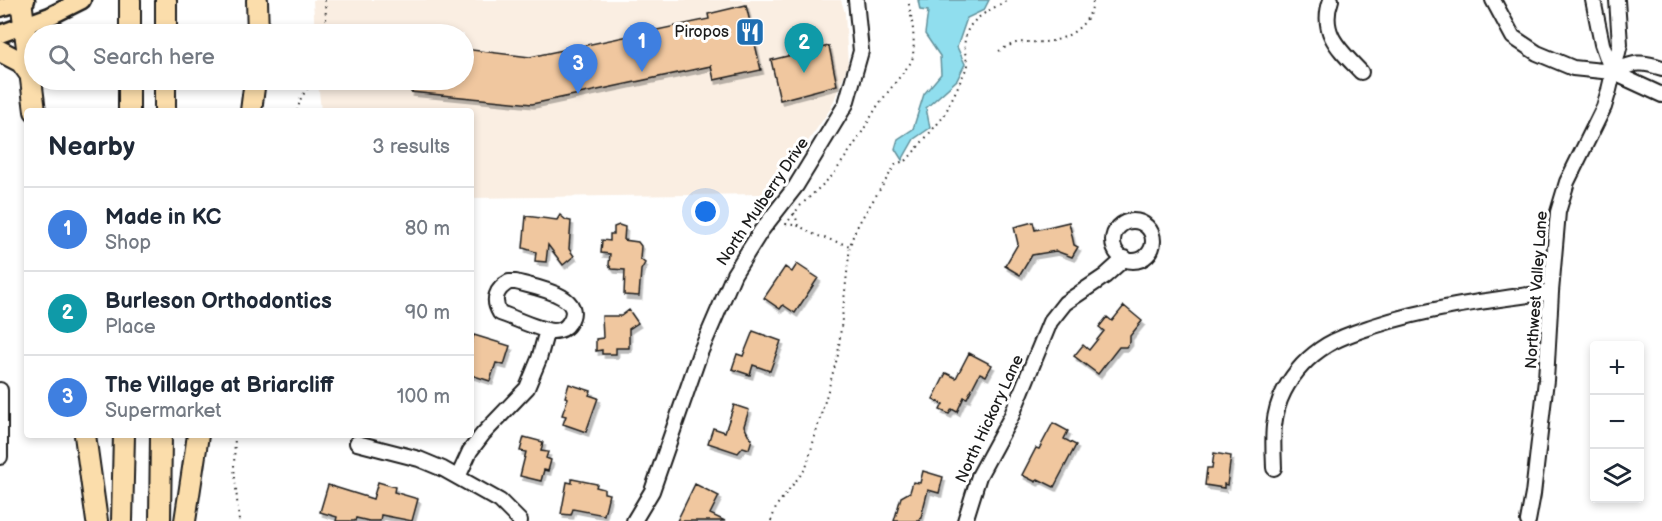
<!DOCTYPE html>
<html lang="en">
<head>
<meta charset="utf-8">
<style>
	:root { --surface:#fff; --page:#f2f2f3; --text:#1f2937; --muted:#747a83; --line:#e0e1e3; --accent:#2563eb }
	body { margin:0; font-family:"Balsamiq Sans",sans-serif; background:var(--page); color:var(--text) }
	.controls { position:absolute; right:18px; bottom:18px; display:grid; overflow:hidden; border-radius:6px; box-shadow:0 3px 9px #0003 }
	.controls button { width:54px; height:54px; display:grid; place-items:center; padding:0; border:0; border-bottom:2px solid var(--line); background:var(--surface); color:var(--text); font:30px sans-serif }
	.you { position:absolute; left:706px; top:212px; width:21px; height:21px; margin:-15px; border:4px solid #fff; border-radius:50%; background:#1a73e8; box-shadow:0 0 0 9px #1a73e833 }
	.badge { display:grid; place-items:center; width:39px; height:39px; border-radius:50%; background:var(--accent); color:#fff; font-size:20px; font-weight:700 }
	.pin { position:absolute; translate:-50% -50px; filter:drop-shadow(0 2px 3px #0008) }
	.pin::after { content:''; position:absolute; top:32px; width:21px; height:18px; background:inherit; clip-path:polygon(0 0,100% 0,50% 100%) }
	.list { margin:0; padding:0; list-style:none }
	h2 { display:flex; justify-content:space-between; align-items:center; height:78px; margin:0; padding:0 24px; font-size:26px }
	h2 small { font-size:20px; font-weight:400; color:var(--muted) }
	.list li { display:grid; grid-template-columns:39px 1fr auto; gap:18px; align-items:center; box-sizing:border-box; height:84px; padding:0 24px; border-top:2px solid var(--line) }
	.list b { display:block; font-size:22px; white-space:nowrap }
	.list p { margin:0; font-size:20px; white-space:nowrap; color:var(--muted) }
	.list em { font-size:20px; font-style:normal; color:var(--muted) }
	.icon { flex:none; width:33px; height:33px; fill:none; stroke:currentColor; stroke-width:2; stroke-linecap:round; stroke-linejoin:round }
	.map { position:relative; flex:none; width:1662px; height:521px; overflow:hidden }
	.search { position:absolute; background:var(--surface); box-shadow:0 3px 9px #0003; left:24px; top:24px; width:450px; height:66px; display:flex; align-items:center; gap:15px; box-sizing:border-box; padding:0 21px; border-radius:33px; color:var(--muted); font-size:22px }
	.panel { position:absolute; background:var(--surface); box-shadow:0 3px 9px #0003; left:24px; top:108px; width:450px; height:330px; border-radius:6px }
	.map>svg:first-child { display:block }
</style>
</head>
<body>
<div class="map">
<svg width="1662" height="521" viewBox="0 0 1662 521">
	<defs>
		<filter id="shadow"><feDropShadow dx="2.5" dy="4" stdDeviation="0" flood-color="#0004"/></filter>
	</defs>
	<rect width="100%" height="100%" fill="#fff"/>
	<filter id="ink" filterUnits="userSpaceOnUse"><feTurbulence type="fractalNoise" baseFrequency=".0167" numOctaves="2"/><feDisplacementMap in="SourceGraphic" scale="12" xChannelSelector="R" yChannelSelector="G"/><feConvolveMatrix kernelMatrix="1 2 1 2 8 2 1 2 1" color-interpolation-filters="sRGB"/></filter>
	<g filter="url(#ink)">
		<!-- built -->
		<path fill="#faeee2" d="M313,0H841L845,13L848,65L831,108L802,150L762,194L471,198V111H321L318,80H464V34H315Z"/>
		<!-- water -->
		<path fill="#90deee" stroke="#62909a" stroke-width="1.5" d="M918,0H989L984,10L967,18L957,47L965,64L957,80L926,108L930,128L914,139L902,160L895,149L898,139L913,129L924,94L941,74L940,56L925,34L928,11L920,10Z"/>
		<!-- building -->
		<path fill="#f0c79f" stroke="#1c1c1c" stroke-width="1.5" filter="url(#shadow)" d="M746,5L761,70L714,80L711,66L532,104L411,92L412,80H464V49L530,57L709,19L708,14Z
			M829,46L837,85L780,100L771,60Z
			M560,215L566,220L571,221L569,249L574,256L563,265L548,245L546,262L535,261L536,252L523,248L526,216L557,220Z
			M1033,222L1035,230L1069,222L1074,245L1078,247L1072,257L1056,251L1032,255L1020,275L1005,266L1018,244L1014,227Z
			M619,225L625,227L624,240L638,242L641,246L640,259L645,263L641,270L639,296L624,295L625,270L612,269L609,265L610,254L601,253L602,240L610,241V234H614V227Z
			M797,264L818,278L795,313L783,305L780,309L764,298L785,267L792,272Z
			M1124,306L1142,321L1130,336V342L1126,347H1119L1098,374L1074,356L1083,345L1089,350L1104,331L1099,327L1107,317L1112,321Z
			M629,310L638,323L629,329V348H616V354H602V350L596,351V339L603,338L602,316H621Z
			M753,331L781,341L770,371L753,365L750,375L732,369L737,354L743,356Z
			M474,335L510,346L504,365L496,363L490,381L471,375V344Z
			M969,353L992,365L986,376L980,373L967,398L964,397L957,412L952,409L949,414L940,410L943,404L933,399L946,373L956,378Z
			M569,384L591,391L589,395L598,398L586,432L563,424L566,416L562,415L568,398L565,397Z
			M734,405L749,410L744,426L750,438L752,439L749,449L743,447L738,453L708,443L713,428L725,432Z
			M1053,423L1068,431L1064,439L1076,445L1054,487L1038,479L1036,482L1022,475L1036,448L1039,449Z
			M524,437L543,442L541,451L548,452L546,458L551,460L548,471L544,470L541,481L520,476L526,452L520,451Z
			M1214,453L1231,456L1227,485L1224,484V488L1205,485L1207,468H1212Z
			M923,471L943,477L939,493L928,490L920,521H894L901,497L910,492L913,482L920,483Z
			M572,479L597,484L596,487L604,489V493L609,494L604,515L573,509L571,515L561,514L567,482L572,483Z
			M378,482L395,487L394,492L418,499L412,521L381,515L380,521H369L356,518L355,521H336L337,517L320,512L328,485L373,499Z
			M695,484L719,496L710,514L725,521H677Z"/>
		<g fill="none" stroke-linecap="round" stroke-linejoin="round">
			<!-- minor casing -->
			<g stroke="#1c1c1c" stroke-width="18">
				<path id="minor" d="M1331,0C1319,33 1340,50 1361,72
					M1493,0L1513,37L1537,53L1573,68L1612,72L1662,95
					M1593,0L1602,44L1612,72
					M1612,72C1634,63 1639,60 1662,68
					M1113 241a20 20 0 1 1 40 0a20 20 0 1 1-40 0Z
					M509,282H516C532,287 588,295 569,323C566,328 560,331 553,331C538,330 515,318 500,313C492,300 496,289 509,282Z
					M0,390V457
					M357,443L419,459L443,469L500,501L520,521
					M1274,468C1273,441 1271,416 1284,391C1294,372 1309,356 1327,345C1342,336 1359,331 1374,326C1432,307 1491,300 1551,292
					M458,477L470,451L483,434L527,388L539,359L547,330
					M634,521L652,491L700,353L734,274L761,231L796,186L846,104L861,51L856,0
					M965,521L979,476L1011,417L1050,322L1065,303L1105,276L1125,258
					M1528,521L1533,494L1546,380L1551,292L1558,212L1567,182L1604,107L1609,90L1620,44L1617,0"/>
			</g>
			<!-- major casing -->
			<g stroke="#1c1c1c" stroke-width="21">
				<path id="major" d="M0,8L26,0
					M0,34L50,16L82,0"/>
			</g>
			<!-- highway casing -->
			<g stroke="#1c1c1c" stroke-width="24">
				<path id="highway" d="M21,0L35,111
					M257,0L258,34
					M130,34V0
					M166,34V0
					M0,51L21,62L29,73
					M129,111V80
					M165,111V80
					M251,111L255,80
					M85,435L97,521
					M122,521L124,435
					M160,521L161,435
					M185,521L198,435"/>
			</g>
			<!-- path -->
			<path stroke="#1c1c1c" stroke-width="2" stroke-dasharray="1.5 4.5" stroke-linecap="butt" d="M325,0L327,34
				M999,51C1004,48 1010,45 1016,43C1025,41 1035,43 1044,42C1067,41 1092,24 1093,0
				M297,111L301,98L313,80
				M794,213L799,226L815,235L850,246
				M799,226L786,224L800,206L833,175L858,139L878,105L912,61C916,41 912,19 908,0
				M235,435L234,467L239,521
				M771,521L777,505L806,468L838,355L850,246L854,233L862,218L896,164L907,160L944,116L968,65C956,25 977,17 1008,0"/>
			<!-- minor -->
			<use href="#minor" stroke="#fff" stroke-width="14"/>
			<!-- major -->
			<use href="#major" stroke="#fbddab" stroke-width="16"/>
			<!-- highway -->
			<use href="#highway" stroke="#fbddab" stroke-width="20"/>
		</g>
	</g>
	<!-- icons -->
	<defs>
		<g id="restaurant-square" transform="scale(1.5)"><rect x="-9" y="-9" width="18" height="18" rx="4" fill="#1f6fb2" stroke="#fff"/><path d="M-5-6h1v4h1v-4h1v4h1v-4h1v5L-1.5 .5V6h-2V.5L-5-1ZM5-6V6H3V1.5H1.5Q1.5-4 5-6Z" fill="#fff"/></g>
	</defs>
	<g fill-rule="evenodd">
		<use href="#restaurant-square" x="750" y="32"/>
	</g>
	<g text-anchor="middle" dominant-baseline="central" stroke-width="6" stroke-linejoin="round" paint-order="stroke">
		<!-- poi labels -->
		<g font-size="16" fill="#1c1c1c" stroke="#fff" text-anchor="end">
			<text x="729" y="32">Piropos</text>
		</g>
		<!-- street labels -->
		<g font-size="16" fill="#1c1c1c" stroke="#fff">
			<text transform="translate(763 202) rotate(-56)">North Mulberry Drive</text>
			<text transform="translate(1537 290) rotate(-86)">Northwest Valley Lane</text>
			<text transform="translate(990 419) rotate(-65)">North Hickory Lane</text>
		</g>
	</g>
</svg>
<div class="controls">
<button>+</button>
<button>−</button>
<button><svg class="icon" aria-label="layers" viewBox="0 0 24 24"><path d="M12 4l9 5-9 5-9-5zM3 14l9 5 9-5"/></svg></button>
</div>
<div class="you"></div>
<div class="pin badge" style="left:642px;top:72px;background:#3f7fe0">1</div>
<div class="pin badge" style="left:804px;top:73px;background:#0f9aa8">2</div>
<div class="pin badge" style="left:578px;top:94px;background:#3f7fe0">3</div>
<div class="search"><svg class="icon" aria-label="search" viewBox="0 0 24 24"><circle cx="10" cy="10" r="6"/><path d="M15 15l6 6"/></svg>Search here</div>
<section class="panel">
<h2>Nearby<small>3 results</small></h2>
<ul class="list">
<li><span class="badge" style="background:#3f7fe0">1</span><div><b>Made in KC</b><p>Shop</p></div><em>80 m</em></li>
<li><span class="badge" style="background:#0f9aa8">2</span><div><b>Burleson Orthodontics</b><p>Place</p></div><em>90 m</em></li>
<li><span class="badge" style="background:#3f7fe0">3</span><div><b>The Village at Briarcliff</b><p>Supermarket</p></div><em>100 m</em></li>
</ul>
</section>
</div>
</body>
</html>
